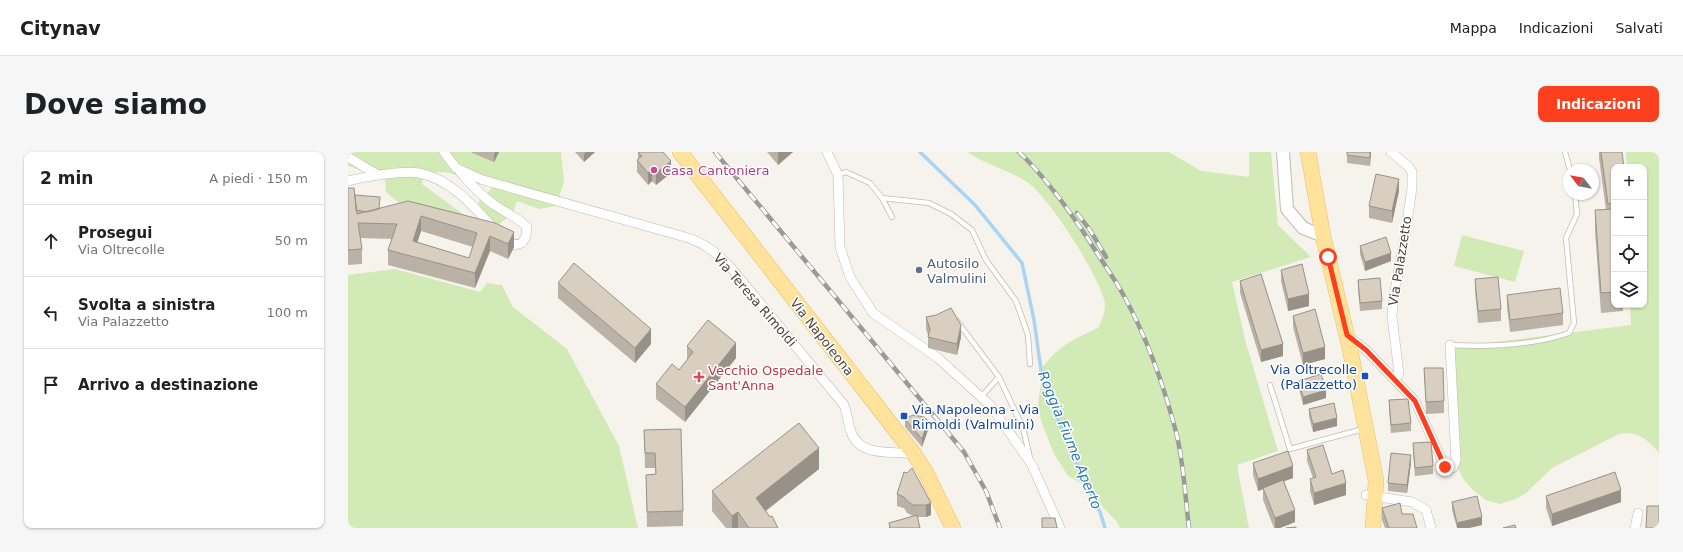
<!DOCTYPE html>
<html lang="it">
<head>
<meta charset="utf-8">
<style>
	:root { --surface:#fff; --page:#f6f6f6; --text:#202124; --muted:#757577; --line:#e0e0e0; --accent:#fc3f1d }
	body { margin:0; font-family:"DejaVu Sans",sans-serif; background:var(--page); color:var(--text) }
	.controls { position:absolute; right:12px; top:12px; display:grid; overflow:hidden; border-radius:8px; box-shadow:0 1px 3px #0004 }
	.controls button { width:36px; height:36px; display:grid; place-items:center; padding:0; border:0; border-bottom:1px solid var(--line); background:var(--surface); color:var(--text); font:20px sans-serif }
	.compass { position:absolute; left:1215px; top:12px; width:36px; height:36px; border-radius:50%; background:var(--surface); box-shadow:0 1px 3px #0004; rotate:301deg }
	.stop { position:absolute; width:12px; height:12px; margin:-9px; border:3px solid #fc3f1d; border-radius:50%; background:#fff }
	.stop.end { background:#fc3f1d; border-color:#fff; box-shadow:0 1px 4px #0008 }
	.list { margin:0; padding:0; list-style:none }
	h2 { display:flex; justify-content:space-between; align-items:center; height:52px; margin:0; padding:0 16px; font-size:17px }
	h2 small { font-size:13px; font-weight:400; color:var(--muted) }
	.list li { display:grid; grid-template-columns:26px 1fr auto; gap:12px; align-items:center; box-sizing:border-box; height:72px; padding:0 16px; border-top:1px solid var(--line) }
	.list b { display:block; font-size:15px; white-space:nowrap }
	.list p { margin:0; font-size:13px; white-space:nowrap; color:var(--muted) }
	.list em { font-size:13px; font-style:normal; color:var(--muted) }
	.icon { flex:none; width:22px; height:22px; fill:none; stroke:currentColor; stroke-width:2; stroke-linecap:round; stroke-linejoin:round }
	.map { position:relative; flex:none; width:1311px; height:376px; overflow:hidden; border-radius:8px }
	header { display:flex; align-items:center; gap:24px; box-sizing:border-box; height:56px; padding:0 20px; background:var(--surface); border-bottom:1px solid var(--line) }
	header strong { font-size:19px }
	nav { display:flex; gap:22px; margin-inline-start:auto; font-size:14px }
	.intro { display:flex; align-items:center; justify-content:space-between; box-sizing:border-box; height:96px; padding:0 24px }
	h1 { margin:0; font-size:28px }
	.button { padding:10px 18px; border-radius:8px; background:var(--accent); color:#fff; font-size:14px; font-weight:700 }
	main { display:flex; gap:24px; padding:0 24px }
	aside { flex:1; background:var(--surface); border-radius:8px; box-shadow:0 1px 3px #0004 }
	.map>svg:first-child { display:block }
</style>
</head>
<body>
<header>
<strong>Citynav</strong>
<nav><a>Mappa</a><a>Indicazioni</a><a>Salvati</a></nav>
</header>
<div class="intro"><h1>Dove siamo</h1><a class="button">Indicazioni</a></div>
<main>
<aside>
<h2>2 min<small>A piedi · 150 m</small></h2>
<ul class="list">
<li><svg class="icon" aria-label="ahead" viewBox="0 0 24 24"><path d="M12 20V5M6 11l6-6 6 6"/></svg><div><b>Prosegui</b><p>Via Oltrecolle</p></div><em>50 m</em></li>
<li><svg class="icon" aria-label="left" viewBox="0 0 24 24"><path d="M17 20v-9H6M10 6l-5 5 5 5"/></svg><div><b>Svolta a sinistra</b><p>Via Palazzetto</p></div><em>100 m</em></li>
<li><svg class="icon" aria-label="arrive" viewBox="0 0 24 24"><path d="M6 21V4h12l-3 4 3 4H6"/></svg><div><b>Arrivo a destinazione</b></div></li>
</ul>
</aside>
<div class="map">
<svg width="1311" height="376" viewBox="0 0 1311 376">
	<rect width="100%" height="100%" fill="#f6f3ec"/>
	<!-- green -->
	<path fill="#d2eab5" d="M0,0H213L216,30L208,54L191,57L169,49L165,61L149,74L129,57L131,49L145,35L98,20L77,21L74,32L119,65L60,59L38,40L36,19L19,21L1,14L0,15Z
		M619,0H821L853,19L901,25V0H923L930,73L963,105L884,130L898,191L930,299L889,313L901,376H772L769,370L746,346L740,335L720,324L706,302L693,269L690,251L694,225L692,218C711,194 723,188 750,176C754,167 759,157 756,147C748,120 702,46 679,30C661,18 638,13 619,0Z
		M1278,0H1311V301C1299,287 1290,279 1271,282L1204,316L1178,341L1168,347L1152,352L1138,348L1125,338L1116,328L1107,310V195L1283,173L1282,153H1296V15H1279Z
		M1114,83L1176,99L1167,130L1106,114Z
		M47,117L132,140L139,131L154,133L165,155L219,197L271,294L290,376H0V123Z"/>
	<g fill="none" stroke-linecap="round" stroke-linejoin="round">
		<!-- stream -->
		<path stroke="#a9d4f2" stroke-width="3.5" d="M572,0L627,53L674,111L686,168L694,225L719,291L752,360L757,376"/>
		<!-- service casing -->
		<g stroke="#c2bbae" stroke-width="6">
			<path id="service" d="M1217,0L1222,18
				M490,23L498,20L522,31L534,46L544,65
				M534,46L581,51L603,62L624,78L638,108L668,149L680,183L682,212
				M609,169L651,225L675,276L682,306
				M1102,193C1141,195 1184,194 1221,181L1226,171L1218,86L1229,62L1227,42
				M922,233L942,297L1015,277
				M633,245L651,225"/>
		</g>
		<!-- minor casing -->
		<g stroke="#c2bbae" stroke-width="10">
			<path id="minor" d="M96,0L108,16L135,28L337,85C356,90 370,102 384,117L496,253C499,261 500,269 502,277C511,307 542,298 566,302
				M479,0L490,23L492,95L502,125L525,161L590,206L643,254L684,313L712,376
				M1043,0L1060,14L1064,20V36L1057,84L1045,149L1044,164L1051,222L1047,227
				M0,5L30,23
				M112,20C123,32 134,45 148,54C159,61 170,66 179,75L178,84L174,91L167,93L156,86
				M0,29C15,25 56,18 71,21C103,27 126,55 147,78
				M1000,184L1018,198L1067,249L1097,315L1101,317L1105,316L1108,308L1102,193
				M1018,343L1064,350L1078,358L1083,376
				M1287,376L1290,361"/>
		</g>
		<!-- tertiary casing -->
		<g stroke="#c2bbae" stroke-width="14">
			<path id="tertiary" d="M935,0L939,57L955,76L975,84"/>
		</g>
		<!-- primary casing -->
		<g stroke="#e6c16a" stroke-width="16">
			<path id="primary" d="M332,0L566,302L577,319L605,376
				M960,0L975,84L1002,197L1025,313L1028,329L1025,376"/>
		</g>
		<!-- service -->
		<use href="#service" stroke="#fff" stroke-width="4.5"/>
		<!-- minor -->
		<use href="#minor" stroke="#fff" stroke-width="9"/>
		<!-- tertiary -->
		<use href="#tertiary" stroke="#fff" stroke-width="12"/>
		<!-- primary -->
		<use href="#primary" stroke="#ffe39c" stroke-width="15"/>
		<!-- rail casing -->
		<g stroke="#9a9a9a" stroke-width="4.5">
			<path id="rail" d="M367,0L616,300L638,339L652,376
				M671,0C698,26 721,58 742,90C753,108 766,126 776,144C799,186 816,234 828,280C836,311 837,344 841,376
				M729,61L742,78L758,105"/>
		</g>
		<!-- rail -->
		<use href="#rail" stroke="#fff" stroke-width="3" stroke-dasharray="9" stroke-linecap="butt"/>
	</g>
	<!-- wall -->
	<path fill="#bab2a6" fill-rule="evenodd" d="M124,0H151L146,10L124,1Z
		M227,0H247L236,10Z
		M290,0L323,21L308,33L304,29L300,33L289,20V8L290,7Z
		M419,0H445L430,13Z
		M999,0H1023L1022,14L999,11Z
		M1251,0H1274L1266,15V153H1275V159L1253,161L1247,79V58H1258L1251,6Z
		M0,36L7,43L31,56L147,71L166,95L160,107L142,99L127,136L40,113V98L44,87L12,86L14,97V112L0,113ZM73,79L125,95L121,106L69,90Z
		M1051,39L1044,71L1021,66V54Z
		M1012,94L1043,109L1017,119L1012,102Z
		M933,118L961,154L940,159L933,129Z
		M1127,127L1153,157V169L1130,171L1127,139Z
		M1010,128L1034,149V157L1012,159L1010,136Z
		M892,129L935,204L913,210L892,141Z
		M210,131L303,192L287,211L210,146Z
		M1159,143L1215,161V173L1162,180L1159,155Z
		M945,164L977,207L955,213L945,175Z
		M578,165L613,185L609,203L580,196V183L578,177Z
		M339,194L388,206L337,270L308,247V232L331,218L339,208Z
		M1076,216L1096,249V261L1078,262Z
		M951,229L978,246L955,253L951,237Z
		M1041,248L1063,271V279L1043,281L1041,257Z
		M961,257L989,274L965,280L961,265Z
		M557,267L580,278L574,295L557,275Z
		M296,278L335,359V374L299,375L298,323H308L307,316H297Z
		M1065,291L1085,314V322L1067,324L1065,300Z
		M959,298L984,322L998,343L966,353L962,339V327L965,326L959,309Z
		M905,311L945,326L936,329L947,370L932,376H926L915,348V337L910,339L905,323Z
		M1063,311L1059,341L1040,339V331Z
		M564,316L583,363L578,365H569L572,376H541V371L565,364L559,361L556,356L549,354V342L559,321Z
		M471,317L418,359L430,376H378L364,359V339Z
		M1198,344L1273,350L1204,374L1198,356Z
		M1104,350L1134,373L1121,376H1109L1104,358Z
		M1034,356L1054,362L1069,376H1037L1034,368Z"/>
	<!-- shaded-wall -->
	<path fill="#979187" d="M147,0H151L146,10V2Z
		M238,0H247L236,10V2Z
		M431,0H445L430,13V1Z
		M1022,0H1023L1022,14Z
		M323,9V21L308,33V21Z
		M304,17V29L300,33V21Z
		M1051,27V39L1044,71V59Z
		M73,64V79L65,104V89Z
		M166,80V95L160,107V92Z
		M142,84V99L127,136V121Z
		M1043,101V109L1017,119V110Z
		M961,142V154L940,159V147Z
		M613,173V185L609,203V192Z
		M303,177V192L287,211V196Z
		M388,191V206L337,270V255Z
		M935,192V204L913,210V198Z
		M977,195V207L955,213V201Z
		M978,238V246L955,253V245Z
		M989,266V274L965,280V272Z
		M580,269V278L574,295V287Z
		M471,296V317L408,366V346Z
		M1063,303V311L1059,341V333Z
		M945,314V326L910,339V327Z
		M998,331V343L966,353V341Z
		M1273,338V350L1204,374V362Z
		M583,351V363L578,365V353Z
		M947,358V370L932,376H927V366Z
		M390,360V376H384V364Z
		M1134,365V373L1121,376H1109V371Z"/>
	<!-- building -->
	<path fill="#d8cfc1" stroke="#979187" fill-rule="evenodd" d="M290,0H315L323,9L308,21L304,17L300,21L289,8L294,4Z
		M999,0H1022V6L999,3Z
		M1253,0H1274L1276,15H1266V51L1260,52Z
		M1028,22L1051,27L1044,59L1021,54Z
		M0,36H6L9,62L60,49L147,71L166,80L160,92L142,84L127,121L40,98L49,72L10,71L14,97L0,98ZM73,64L129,81L121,106L65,89Z
		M7,43L32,45L31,57L19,60L8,58Z
		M1266,57V140L1253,141L1247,58Z
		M1038,85L1043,101L1017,110L1012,94Z
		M226,111L303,177L287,196L210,131Z
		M954,112L961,142L940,147L933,118Z
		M913,122L935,192L913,198L892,129Z
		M1150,125L1153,157L1130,159L1127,127Z
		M1032,126L1034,149L1012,151L1010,128Z
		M1212,136L1215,161L1162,168L1159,143Z
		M603,156L613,173L609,192L580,185L582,177L578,165L588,163Z
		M967,157L977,195L955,201L945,164Z
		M360,168L388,191L337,255L308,232L324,212L331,218L345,200L339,194Z
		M1076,216H1095L1096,249L1078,250Z
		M973,222L978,238L955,245L951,229Z
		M1060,247L1063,271L1043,273L1041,248Z
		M986,251L989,266L965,272L961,257Z
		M565,263L576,265L580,269L574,287L557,267Z
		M451,271L471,296L408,346L422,365L424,364L430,376H401L390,360L384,364L364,339Z
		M333,277L335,359L299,360L298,323L308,322L307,301H297L296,278Z
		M1083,290L1085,314L1067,316L1065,291Z
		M975,293L984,322L995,318L998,331L966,341L962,327L968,325L959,298Z
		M940,299L945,314L910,327L905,311Z
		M1043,301L1063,303L1059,333L1040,331Z
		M564,316L583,351L578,353H565L559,349L556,345L549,342L556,320L559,321Z
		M1267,320L1273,338L1204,362L1198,344Z
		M935,328L947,358L927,366L915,336Z
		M1129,344L1134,365L1109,371L1104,350Z
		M1052,351L1054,362H1065L1069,376H1041L1034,356Z
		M1299,354H1311V376H1298Z
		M569,363L572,376H542L541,371Z
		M694,366H707L709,376H710H694Z
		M1167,373L1168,376H1155Z
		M948,375V376H938Z"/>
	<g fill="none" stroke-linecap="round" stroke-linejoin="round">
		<!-- route -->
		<path stroke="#fc3f1d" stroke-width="5" d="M980,105L999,183L1018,198L1067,249L1097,315"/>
	</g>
	<!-- markers -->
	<circle fill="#d1479c" stroke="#fff" stroke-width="1.5" cx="306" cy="18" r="4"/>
	<circle fill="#5c6f8a" stroke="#fff" stroke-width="1.5" cx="571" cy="118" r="4"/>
	<g fill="#1a4fb4" stroke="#fff" stroke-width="1.5">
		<rect x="1013" y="220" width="8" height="8" rx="2"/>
		<rect x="552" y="260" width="8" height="8" rx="2"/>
	</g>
	<path fill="#e0444e" stroke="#fff" stroke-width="1.5" d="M349 219h4v4h4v4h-4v4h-4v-4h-4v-4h4z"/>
	<g text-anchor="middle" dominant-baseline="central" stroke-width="3" stroke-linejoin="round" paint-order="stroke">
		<!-- hotel labels -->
		<g font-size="13" fill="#b23c85" stroke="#fff" text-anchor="start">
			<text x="314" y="18">Casa Cantoniera</text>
		</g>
		<!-- street labels -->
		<g font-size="13" fill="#4b4439" stroke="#fff">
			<text transform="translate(1052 109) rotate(-81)">Via Palazzetto</text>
			<text transform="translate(407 148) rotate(49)">Via Teresa Rimoldi</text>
			<text transform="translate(474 185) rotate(52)">Via Napoleona</text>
		</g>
		<!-- service labels -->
		<g font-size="13" fill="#4e5e75" stroke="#fff" text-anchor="start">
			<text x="579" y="111">Autosilo<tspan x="579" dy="15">Valmulini</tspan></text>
		</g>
		<!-- transit labels -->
		<g font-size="13" fill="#164399" stroke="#fff" text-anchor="end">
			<text x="1009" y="217">Via Oltrecolle<tspan x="1009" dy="15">(Palazzetto)</tspan></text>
			<text x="564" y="257" text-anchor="start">Via Napoleona - Via<tspan x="564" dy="15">Rimoldi (Valmulini)</tspan></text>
		</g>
		<!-- health labels -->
		<g font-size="13" fill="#be3a42" stroke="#fff" text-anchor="start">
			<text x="360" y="218">Vecchio Ospedale<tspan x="360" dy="15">Sant'Anna</tspan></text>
		</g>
		<!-- water labels -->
		<g font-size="14" font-style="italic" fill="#2e7ab2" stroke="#fff">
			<text transform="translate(722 288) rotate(68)">Roggia Fiume Aperto</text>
		</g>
	</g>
</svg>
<div class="controls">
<button>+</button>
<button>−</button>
<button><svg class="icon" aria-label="locate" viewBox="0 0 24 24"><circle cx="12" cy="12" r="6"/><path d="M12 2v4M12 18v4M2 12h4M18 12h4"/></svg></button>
<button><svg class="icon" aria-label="layers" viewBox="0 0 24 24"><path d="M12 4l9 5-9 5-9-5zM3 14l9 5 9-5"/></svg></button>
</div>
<svg class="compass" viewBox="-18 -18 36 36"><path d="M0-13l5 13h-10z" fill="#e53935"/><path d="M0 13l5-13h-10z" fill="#757577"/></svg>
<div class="stop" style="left:980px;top:105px"></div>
<div class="stop end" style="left:1097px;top:315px"></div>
</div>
</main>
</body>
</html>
